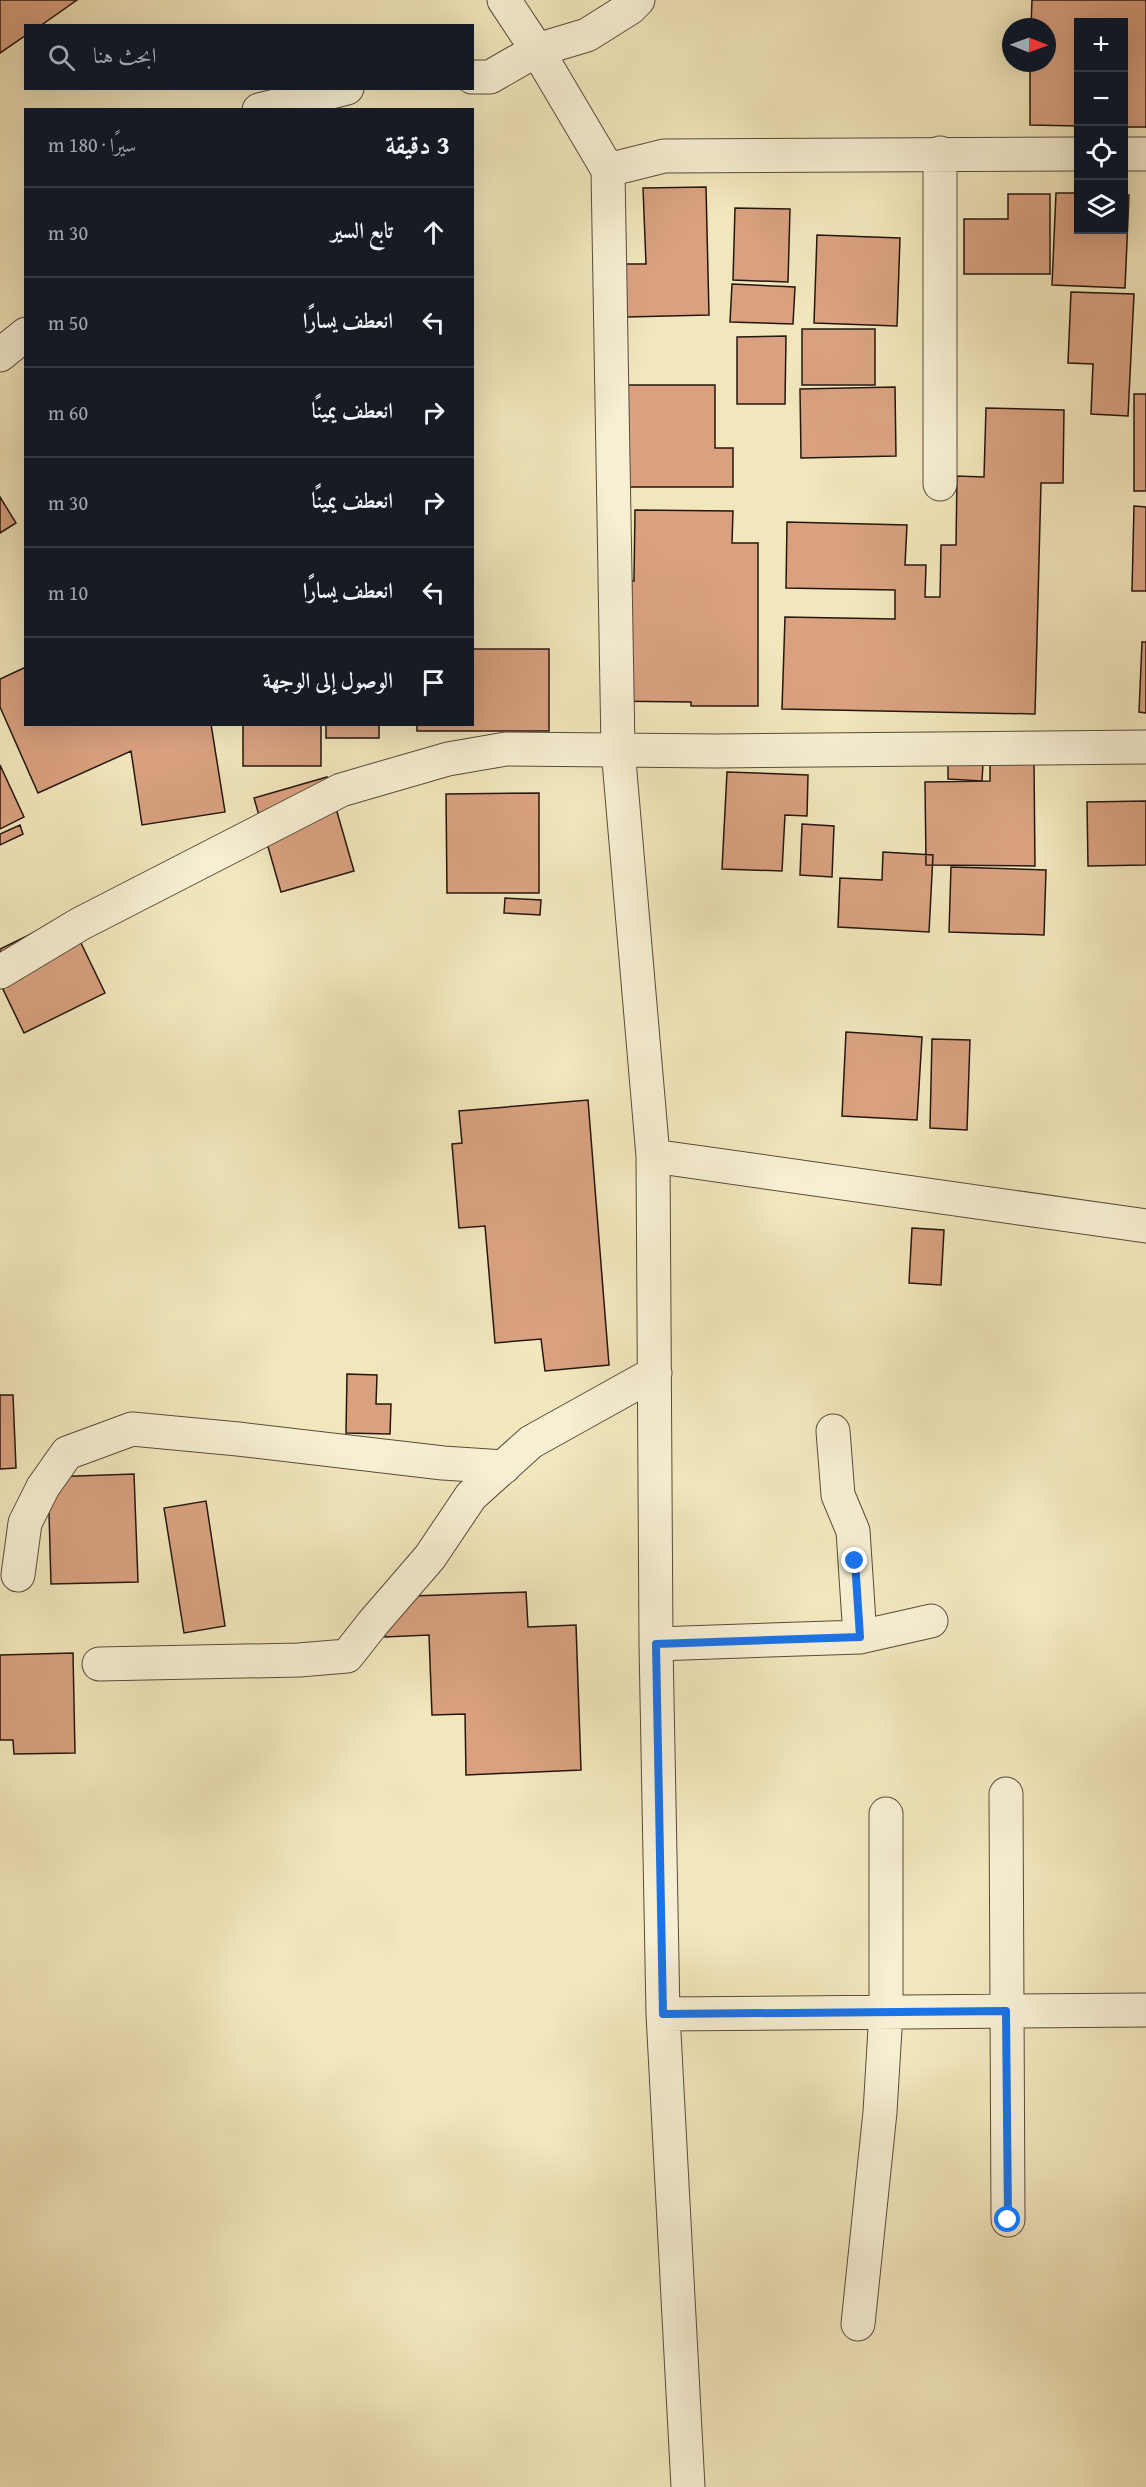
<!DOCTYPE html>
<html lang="ar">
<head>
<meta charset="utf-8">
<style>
	:root { --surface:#171b24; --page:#20242c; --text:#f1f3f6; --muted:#9ea1a6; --line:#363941 }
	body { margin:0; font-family:"Gentium Book Plus",Amiri,serif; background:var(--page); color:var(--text); direction:rtl }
	.controls { position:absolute; right:18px; top:18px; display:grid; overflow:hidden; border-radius:0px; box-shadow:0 6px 24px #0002 }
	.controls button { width:54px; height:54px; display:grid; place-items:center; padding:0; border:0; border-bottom:2px solid var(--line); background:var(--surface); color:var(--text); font:30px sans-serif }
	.compass { position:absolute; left:1002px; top:18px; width:54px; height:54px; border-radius:50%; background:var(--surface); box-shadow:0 6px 24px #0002; rotate:91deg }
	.stop { position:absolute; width:18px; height:18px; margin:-14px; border:4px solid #1a73e8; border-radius:50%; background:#fff }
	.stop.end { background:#1a73e8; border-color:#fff; box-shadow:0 2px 6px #0008 }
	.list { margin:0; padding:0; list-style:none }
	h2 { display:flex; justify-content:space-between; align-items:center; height:78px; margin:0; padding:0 24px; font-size:26px }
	h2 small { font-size:20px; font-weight:400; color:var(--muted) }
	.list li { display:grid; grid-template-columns:39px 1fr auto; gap:18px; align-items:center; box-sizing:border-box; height:90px; padding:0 24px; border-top:2px solid var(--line) }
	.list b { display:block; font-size:22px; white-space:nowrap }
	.list em { font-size:20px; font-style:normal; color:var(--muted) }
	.icon { flex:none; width:33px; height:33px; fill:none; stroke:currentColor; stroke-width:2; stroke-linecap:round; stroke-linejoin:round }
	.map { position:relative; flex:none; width:1146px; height:2487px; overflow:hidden; direction:ltr }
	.search { position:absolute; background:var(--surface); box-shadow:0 6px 24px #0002; left:24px; top:24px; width:450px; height:66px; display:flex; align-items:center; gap:15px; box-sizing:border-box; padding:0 21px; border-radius:0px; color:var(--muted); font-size:22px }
	.panel { position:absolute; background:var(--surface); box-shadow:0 6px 24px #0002; left:24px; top:108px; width:450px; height:618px; border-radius:0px; direction:rtl }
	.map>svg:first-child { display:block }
</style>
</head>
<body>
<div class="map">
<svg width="1146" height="2487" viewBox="0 0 1146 2487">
	<rect width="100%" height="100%" fill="#f2e6bc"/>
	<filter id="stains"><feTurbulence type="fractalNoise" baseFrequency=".00333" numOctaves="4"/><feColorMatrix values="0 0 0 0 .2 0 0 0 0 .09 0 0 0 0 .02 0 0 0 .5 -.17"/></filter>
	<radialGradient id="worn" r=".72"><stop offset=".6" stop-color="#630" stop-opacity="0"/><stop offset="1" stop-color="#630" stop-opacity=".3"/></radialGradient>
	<!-- building -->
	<path fill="#d9a180" stroke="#24170f" stroke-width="1.5" d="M0,0H77L40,26H26V35L0,53Z
		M1032,0H1146V127H1124V22H1078V126L1030,125V63H1047V27H1031Z
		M706,187L709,315L627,317L625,264H646L643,188Z
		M1056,193H1078V230H1124V195H1129L1125,288L1052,285Z
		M1008,194H1050V274H964V219H1008Z
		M735,208L790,209L788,282L733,280Z
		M817,235L900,238L897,326L814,323Z
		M732,284L795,287L793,324L730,322Z
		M1071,292L1134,294L1128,416L1091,414L1093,364L1068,363Z
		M802,329H875V385H802Z
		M786,336L785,404H737V337Z
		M620,385H715V448H733V487H620Z
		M895,387L896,456L801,458L800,389Z
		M1134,394H1146V491H1134Z
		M986,408L1064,410L1063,483H1041L1035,714L782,709L785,617L895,619V590L786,588L787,522L907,525L905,565H926L925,597H940L941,545H956L957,476L984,477Z
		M0,497L16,523L0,533Z
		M1134,506L1146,507V591H1132Z
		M635,510L733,511L732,543H758V706H691V702L604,701L605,580L634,581Z
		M1142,642H1146V713L1139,712Z
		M472,649H549V731H417V724H472Z
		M26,667V724H211L225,812L142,825L131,751L38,793L0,707V679Z
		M243,724H321V766H243Z
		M326,724H379V738H326Z
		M948,761L983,763L982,781L948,779Z
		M1034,761L1035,866L926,865L925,782L990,781V762Z
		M0,765L24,817L0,829Z
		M727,772L808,775L807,816L785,815L782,871L722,869Z
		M327,777L354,871L281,892L254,798Z
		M539,793V893H447L446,794Z
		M1146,801V865L1088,866L1087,802Z
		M802,824L834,826L832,877L800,875Z
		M20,825L23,834L0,845V834Z
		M883,852L933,855L929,932L838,927L840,878L882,880Z
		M951,867L1046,870L1044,935L949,932Z
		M505,898L541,900L540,915L504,913Z
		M68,916L105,993L24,1033L0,983V949Z
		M846,1032L922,1037L917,1120L842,1116Z
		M932,1039L970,1040L967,1130L930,1128Z
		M588,1100L609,1365L545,1371L541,1339L495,1343L485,1226L459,1228L452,1144L462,1143L459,1111Z
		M912,1228L944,1230L941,1285L909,1283Z
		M347,1374L377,1375L376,1404H391L390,1434L346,1433Z
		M0,1395H13L16,1468L0,1469Z
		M134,1474L138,1582L51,1584L48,1477Z
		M206,1501L225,1626L184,1633L164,1508Z
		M526,1592L528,1627L576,1625L581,1770L466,1775L465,1714L432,1715L429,1635L385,1637L384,1597Z
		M73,1653L75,1753L14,1754L13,1740H0V1655Z"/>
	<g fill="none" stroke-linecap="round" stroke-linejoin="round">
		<!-- minor casing -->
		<g stroke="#584b3a" stroke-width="35">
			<path id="minor" d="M504,0L537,50L608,170L618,749L653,1156L656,1644L663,2014L688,2487
				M472,77H490L537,50L587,35L630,8L638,0
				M259,110L347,88
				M940,153V484
				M1124,154H1146
				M608,170L664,156L1078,154
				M0,355L26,334
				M0,972L80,924L341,790L448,759L506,749L717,751L1146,747
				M653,1156L1146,1226
				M833,1431L838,1495L853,1531L860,1637
				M18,1575L25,1523L43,1487L67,1453L132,1429L238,1439L443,1463L504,1467
				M656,1644L860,1637L931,1621
				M99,1664L299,1660L347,1656L373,1623L430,1557L471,1496L531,1442L655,1373
				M1006,1794L1008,2220
				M663,2014L1146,2010
				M858,2324L880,2112L886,2012V1814"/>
		</g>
		<!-- minor -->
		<use href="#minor" stroke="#f7efd3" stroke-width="33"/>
	</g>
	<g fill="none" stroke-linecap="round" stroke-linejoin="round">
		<!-- route -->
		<path stroke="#1a73e8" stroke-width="8" d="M855,1561L860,1637L656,1644L663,2014L1006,2011L1008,2220"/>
	</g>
	<rect width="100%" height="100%" filter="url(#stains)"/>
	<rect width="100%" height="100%" fill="url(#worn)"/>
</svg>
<div class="controls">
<button>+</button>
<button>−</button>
<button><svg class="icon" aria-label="locate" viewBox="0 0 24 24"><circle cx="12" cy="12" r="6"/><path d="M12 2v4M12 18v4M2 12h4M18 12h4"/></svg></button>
<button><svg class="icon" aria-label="layers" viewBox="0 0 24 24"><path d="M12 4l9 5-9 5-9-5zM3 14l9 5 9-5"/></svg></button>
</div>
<svg class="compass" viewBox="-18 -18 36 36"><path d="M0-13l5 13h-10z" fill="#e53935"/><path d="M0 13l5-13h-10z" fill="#9ea1a6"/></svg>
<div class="stop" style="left:1008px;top:2220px"></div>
<div class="stop end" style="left:855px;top:1561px"></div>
<div class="search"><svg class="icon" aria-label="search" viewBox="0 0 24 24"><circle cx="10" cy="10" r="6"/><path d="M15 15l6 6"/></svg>ابحث هنا</div>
<section class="panel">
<h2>3 دقيقة<small>سيرًا · 180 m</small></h2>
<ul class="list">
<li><svg class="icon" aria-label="ahead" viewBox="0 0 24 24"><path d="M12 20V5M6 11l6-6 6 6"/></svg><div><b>تابع السير</b></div><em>30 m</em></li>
<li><svg class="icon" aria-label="left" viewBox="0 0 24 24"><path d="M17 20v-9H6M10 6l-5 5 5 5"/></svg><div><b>انعطف يسارًا</b></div><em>50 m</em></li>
<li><svg class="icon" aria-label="right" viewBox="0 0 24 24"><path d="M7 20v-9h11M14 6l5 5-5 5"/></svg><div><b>انعطف يمينًا</b></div><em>60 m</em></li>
<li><svg class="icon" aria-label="right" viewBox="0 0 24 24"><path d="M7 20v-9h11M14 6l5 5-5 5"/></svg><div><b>انعطف يمينًا</b></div><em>30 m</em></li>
<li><svg class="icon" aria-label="left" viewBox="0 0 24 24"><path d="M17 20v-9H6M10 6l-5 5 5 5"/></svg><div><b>انعطف يسارًا</b></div><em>10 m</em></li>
<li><svg class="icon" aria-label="arrive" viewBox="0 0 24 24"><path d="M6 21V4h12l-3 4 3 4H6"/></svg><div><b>الوصول إلى الوجهة</b></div></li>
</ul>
</section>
</div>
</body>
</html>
